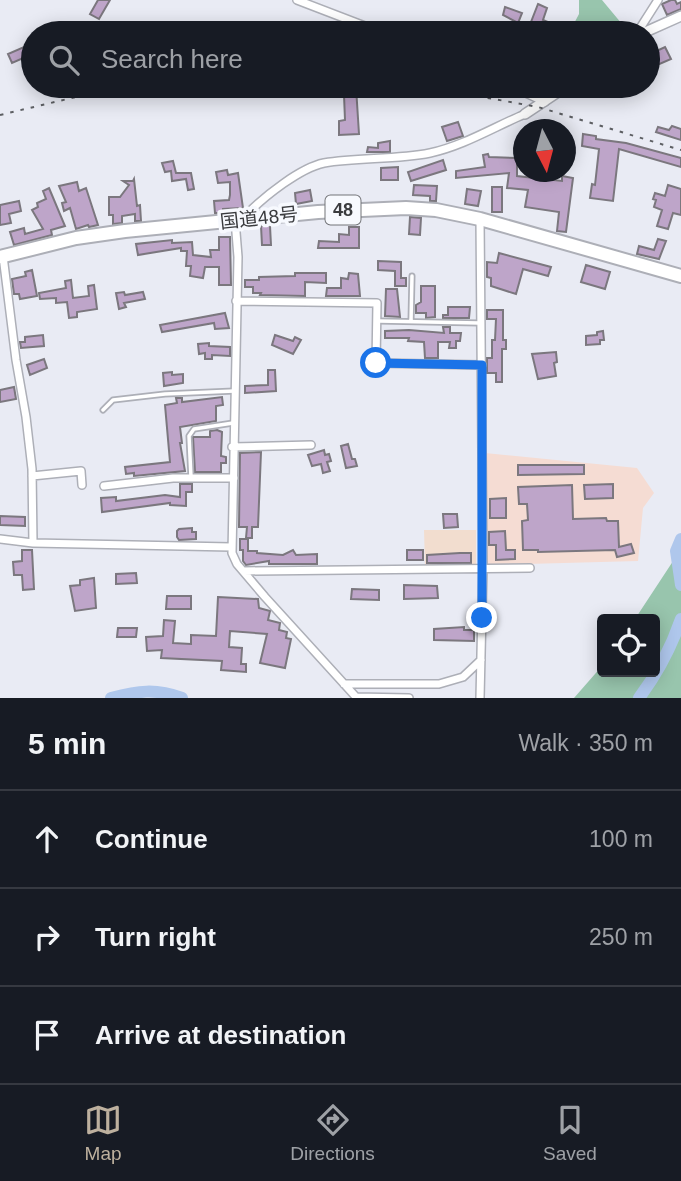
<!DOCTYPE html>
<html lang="en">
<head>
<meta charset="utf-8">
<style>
	:root { --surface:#171b24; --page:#242831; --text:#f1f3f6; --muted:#9ea1a6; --line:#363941; --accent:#bdb09e }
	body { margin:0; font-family:Helvetica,"Noto Sans JP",sans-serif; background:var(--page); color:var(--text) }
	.controls { position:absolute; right:21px; bottom:21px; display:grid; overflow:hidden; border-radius:7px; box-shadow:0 4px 18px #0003 }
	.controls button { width:63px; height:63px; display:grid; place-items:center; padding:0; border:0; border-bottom:2px solid var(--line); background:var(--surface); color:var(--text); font:35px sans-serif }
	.compass { position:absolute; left:513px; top:119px; width:63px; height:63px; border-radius:50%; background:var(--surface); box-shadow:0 4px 18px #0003; rotate:174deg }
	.stop { position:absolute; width:21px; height:21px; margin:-16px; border:5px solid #1a73e8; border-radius:50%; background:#fff }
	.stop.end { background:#1a73e8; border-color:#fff; box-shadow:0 2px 7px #0008 }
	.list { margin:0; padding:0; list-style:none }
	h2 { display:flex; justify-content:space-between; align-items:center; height:91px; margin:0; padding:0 28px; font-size:30px }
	h2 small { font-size:23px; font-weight:400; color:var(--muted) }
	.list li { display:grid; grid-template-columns:46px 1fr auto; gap:21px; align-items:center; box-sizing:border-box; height:98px; padding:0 28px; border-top:2px solid var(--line) }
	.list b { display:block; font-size:26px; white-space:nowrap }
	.list em { font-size:23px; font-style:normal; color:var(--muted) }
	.icon { flex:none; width:38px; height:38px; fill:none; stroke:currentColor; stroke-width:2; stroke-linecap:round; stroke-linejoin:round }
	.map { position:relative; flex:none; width:681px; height:698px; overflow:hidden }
	.search { position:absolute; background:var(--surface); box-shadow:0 4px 18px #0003; left:21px; right:21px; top:21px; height:77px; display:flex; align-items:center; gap:18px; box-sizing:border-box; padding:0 24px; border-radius:38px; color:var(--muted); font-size:26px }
	.sheet { height:385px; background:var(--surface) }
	nav { display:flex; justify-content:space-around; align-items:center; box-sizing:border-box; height:98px; border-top:2px solid var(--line); background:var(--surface); font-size:19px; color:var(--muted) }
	nav a { display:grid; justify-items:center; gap:4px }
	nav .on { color:var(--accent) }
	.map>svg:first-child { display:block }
</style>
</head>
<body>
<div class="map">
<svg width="681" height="698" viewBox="0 0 681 698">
	<rect width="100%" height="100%" fill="#e9ebf4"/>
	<!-- industrial -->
	<path fill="#f5dcd3" d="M485,453L637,468L654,493L643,508L638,561L486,565Z"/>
	<!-- education -->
	<path fill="#f2ddcf" d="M424,530H476V566H425Z"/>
	<!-- forest -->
	<path fill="#98c5ad" d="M579,0H602L627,30L625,33H569L579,14Z
		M681,549V698H574L602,666V672H655V619H635Z"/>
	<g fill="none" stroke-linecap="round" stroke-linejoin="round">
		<!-- river -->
		<path stroke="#afc7ec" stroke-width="12" d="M681,539L676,551L681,585
			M111,698C138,691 155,688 182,698
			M639,698C658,673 671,648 681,619"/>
	</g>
	<!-- building -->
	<path fill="#bea5c9" stroke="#7b777e" stroke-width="2" d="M98,0H110L99,19L90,14Z
		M671,0H675L677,4L681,2V9L667,15L662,4Z
		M538,4L547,8L543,20L548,22L545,31L543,30L541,33H527L533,28L531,22Z
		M505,7L522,13L518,23L503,15Z
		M24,47L28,56L12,63L8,54Z
		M665,47L671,59L648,69V55Z
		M314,87L333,89L356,87L359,134L339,135V121L345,120L344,95L332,92V97L314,96Z
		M458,122L463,136L447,141L442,127Z
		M672,126L681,129V140L656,132L658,127L669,130Z
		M583,134L596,136V139L626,143L681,158V167L619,149L613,201L590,198L592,184L595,185L599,149L582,146Z
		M390,141V152H367L368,147L378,148V143Z
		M488,154L489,157L517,158V176L562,181V176L573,178L566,232L557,231L559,212L525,207L528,190L507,188L509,173L456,178V171L485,167L483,155Z
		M443,160L446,170L411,181L408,172Z
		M173,161L176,173H191L194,189L188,190L186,179L172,181L171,171L165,172L162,163Z
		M398,167V180H381V168Z
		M227,170L228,175L238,173L243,208L223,209V213H215L214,201L229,200L230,195V182L218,183L216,172Z
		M134,179L137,206L140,205L141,221H135V214L122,216V223L113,224V215H109V197H120L129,185L123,181H133Z
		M77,182L79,191L86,188L98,225L89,227L88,225L76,229L70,208L64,211L62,203L66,202L59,186Z
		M414,185L437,186L436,201H430V196L413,195Z
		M668,185L681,189V215L673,213L668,229L657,226L662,210L654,207L656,200L653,199L655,193L665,196Z
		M492,187H502V212H492Z
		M49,188L65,226L51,230L52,235L14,245L10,232L24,228L25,234L43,229L32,210L38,207L37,203L46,199L43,191Z
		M467,189L481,191L478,206L465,204Z
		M310,190L312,201L296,204L295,193Z
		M19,201L21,211L9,214L11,223L0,225V205Z
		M410,217L421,218L420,235L409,234Z
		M261,226H270L271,245H262Z
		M349,227H359V248H318L319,241L339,242V234L349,235Z
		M219,237H230L231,285H219V267H205L203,278L190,276L191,266H186L187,251H181V248L138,255L136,244L172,240V243L192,242L193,255L211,257L210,250H219Z
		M658,239L666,241L659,259L637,254L639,246L654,250Z
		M499,253L551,267L548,276L523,269L516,294L491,286V278L487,277V262L497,263Z
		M378,261L401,262V278H406V286H395V271L378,270Z
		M586,265L610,272L605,289L581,282Z
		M32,270L37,296L20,299L19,294H14L12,279L26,276L25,272Z
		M295,273H326V283L305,282V296L260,295L261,293H253V287H245V280H259V277L295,276Z
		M349,273L358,274L360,296H326L327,288H341V278L348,279Z
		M71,280L73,298L89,296L88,286L94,285L97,309L77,312V317L69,318L67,302L56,303V298L40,299L39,293L66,288L65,281Z
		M421,286H435V317L426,318V313H416V305L421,302Z
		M386,289H397L400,317L385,316Z
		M124,292L125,295L143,292L145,299L124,303L126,307L119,309L116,293Z
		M448,307H470L469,318H443V315H448Z
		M487,310H503V340H506V349H502V382H496V373H487V358H492V340H495L496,319H487Z
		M225,313L229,328L215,329L214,323L162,332L160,325Z
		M443,327H450V333H461L460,341H456V348H449L450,342H438V358H425L424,342L408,341L409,338H385V331L409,330L444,333Z
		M603,331L604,340H600V344L586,345V336L597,335V332Z
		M43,335L44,346L21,348L20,342H25V337Z
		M275,335L293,341L295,337L301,340L293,354L272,345Z
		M209,343V346L230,347V356L212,355V359H205V353L199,354L198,344Z
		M556,352L557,362L554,363L556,376L538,379L532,354Z
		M44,359L47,368L30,375L27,365Z
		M268,370H275L276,391L245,393V386L268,385Z
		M172,372V375L183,374V383L164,386L163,373Z
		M14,387L16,399L0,402V390Z
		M222,397L223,405L216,406V421L180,427L182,443H180L185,471L134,476V473L126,474L125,467L170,462L165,405L177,403L176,398H182V402Z
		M217,430L222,432L221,456L226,457V463H221V472H195L193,437H210V431Z
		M348,444L352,459H355L357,466L346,468L341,446Z
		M324,450L325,455L329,454L331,461L327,462L330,471L323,473L321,464L312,466L308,455Z
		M261,452L258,527H252V538H246L247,527H239L240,453Z
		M518,465H584V474L518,475Z
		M180,484H192V492H186V506L170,505V503L102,512L101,498L116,497V501L165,495L180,497Z
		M613,484V498L585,499L584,485Z
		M572,485L573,519L606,518L607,521H618L619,547L631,544L634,553L617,557L615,550L538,552V550H523L522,521L528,520L527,504H519L518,487Z
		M506,498V518H490V499Z
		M443,514H457L458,527L444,528Z
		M0,516L25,517V526L0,525Z
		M192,528V532H196V539L179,540L177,537V531L179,529Z
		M505,531L506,550H515V559L496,560V545H489V532Z
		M240,539H248V551H257V553L283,555L293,550L296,555L317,554V564H269V561L246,565L243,561V550H240Z
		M22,550H32L34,589L23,590L22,575H14L13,562L22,561Z
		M407,550H423V560H407Z
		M460,553H471V563H427V555Z
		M136,573L137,583L116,584V574Z
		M94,578L96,608L75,611L70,586L80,585V580Z
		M404,585L437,586L438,598L404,599Z
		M352,589L379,590V600L351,599Z
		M167,596H191V609H166Z
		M218,597L258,599L259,608L270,611L268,620L280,623L279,630L287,632L286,638L291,639L285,668L260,663L267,634L230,631L229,647L242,648L241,664H246V672L221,670L222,661L161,658L162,650L147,651L146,637L163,636L164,620L175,621L173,643L191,644V635L216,636Z
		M464,627V630H474V641L434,640V629Z
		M118,628H137L136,637H117Z"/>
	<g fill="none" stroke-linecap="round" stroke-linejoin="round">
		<!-- service casing -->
		<g stroke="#adafb7" stroke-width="7">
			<path id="service" d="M379,321L479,323
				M411,321L412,276
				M103,410L113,400L165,394L234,391
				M191,477L189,436L194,429L233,423"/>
		</g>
		<!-- minor casing -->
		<g stroke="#adafb7" stroke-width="10">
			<path id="minor" d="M297,0L383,33
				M516,33L521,28L527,26
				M637,33L658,0
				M511,86L545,102
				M248,219V213C265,196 300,168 324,163C359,157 395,160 430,153C463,146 494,127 525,114
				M235,220L238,257L232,553L237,564L265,597L357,698
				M3,256L16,360L26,417L32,469L33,543
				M236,301L377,303L376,363L482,365
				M232,447L311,445
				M32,476L81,471L82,485
				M104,486L173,478H234
				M0,539L33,543L231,547
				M244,571L530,568
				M344,684H439L463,677L481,660
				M356,697L409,698
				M480,698L483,568L480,219"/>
		</g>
		<!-- tertiary casing -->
		<g stroke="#adafb7" stroke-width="12">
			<path id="tertiary" d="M643,33L681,16
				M525,114L567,86"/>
		</g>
		<!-- trunk casing -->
		<g stroke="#adafb7" stroke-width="16">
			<path id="trunk" d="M0,257L76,238L125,231L318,212L406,208L436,210L480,219L681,276"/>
		</g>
		<!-- service -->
		<use href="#service" stroke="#fff" stroke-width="3.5"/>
		<!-- minor -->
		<use href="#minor" stroke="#fff" stroke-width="7"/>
		<!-- tertiary -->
		<use href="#tertiary" stroke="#fff" stroke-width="9"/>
		<!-- trunk -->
		<use href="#trunk" stroke="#fff" stroke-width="12"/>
		<!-- rail -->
		<path stroke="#5d5f63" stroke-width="2" stroke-dasharray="3.5 7" stroke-linecap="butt" d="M394,86L444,90L538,107L681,150
			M0,115L101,91L155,86"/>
	</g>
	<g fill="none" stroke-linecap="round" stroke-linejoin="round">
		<!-- route -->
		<path stroke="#1a73e8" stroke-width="9" d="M376,363L482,365V618"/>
	</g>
	<g text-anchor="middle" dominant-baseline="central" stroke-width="7" stroke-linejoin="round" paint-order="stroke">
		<!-- shield labels -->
		<rect fill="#f7f9fe" stroke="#737478" stroke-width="2" x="325.5" y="195.5" width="35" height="29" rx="5"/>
		<g font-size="18" font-weight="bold" fill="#3a3b3e">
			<text x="343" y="210">48</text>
		</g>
		<!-- street labels -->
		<g font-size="19" fill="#3a3b3e" stroke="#f7f9fe">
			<text transform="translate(259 218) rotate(-6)">国道48号</text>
		</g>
	</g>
</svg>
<div class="controls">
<button><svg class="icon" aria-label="locate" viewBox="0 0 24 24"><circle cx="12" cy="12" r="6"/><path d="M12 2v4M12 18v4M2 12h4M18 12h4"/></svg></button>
</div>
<svg class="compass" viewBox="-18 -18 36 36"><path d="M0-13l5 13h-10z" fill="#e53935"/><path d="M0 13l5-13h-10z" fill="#9ea1a6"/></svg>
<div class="stop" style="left:376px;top:363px"></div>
<div class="stop end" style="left:482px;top:618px"></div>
<div class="search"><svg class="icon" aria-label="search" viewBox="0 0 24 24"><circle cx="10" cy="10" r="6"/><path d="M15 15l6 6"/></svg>Search here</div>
</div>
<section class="sheet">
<h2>5 min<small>Walk · 350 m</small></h2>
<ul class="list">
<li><svg class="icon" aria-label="ahead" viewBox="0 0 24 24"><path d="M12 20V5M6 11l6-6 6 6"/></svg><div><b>Continue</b></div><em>100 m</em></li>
<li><svg class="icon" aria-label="right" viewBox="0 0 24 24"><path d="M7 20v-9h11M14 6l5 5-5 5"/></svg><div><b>Turn right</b></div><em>250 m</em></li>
<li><svg class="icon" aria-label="arrive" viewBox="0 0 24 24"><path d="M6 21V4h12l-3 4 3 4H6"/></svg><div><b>Arrive at destination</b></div></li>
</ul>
</section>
<nav>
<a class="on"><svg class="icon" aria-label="map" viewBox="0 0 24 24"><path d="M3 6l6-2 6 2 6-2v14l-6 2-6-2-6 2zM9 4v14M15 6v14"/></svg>Map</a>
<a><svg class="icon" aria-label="directions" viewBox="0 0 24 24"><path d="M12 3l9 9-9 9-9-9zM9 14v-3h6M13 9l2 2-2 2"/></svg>Directions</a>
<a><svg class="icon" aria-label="saved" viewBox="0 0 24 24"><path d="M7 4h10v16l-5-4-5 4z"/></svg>Saved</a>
</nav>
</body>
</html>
